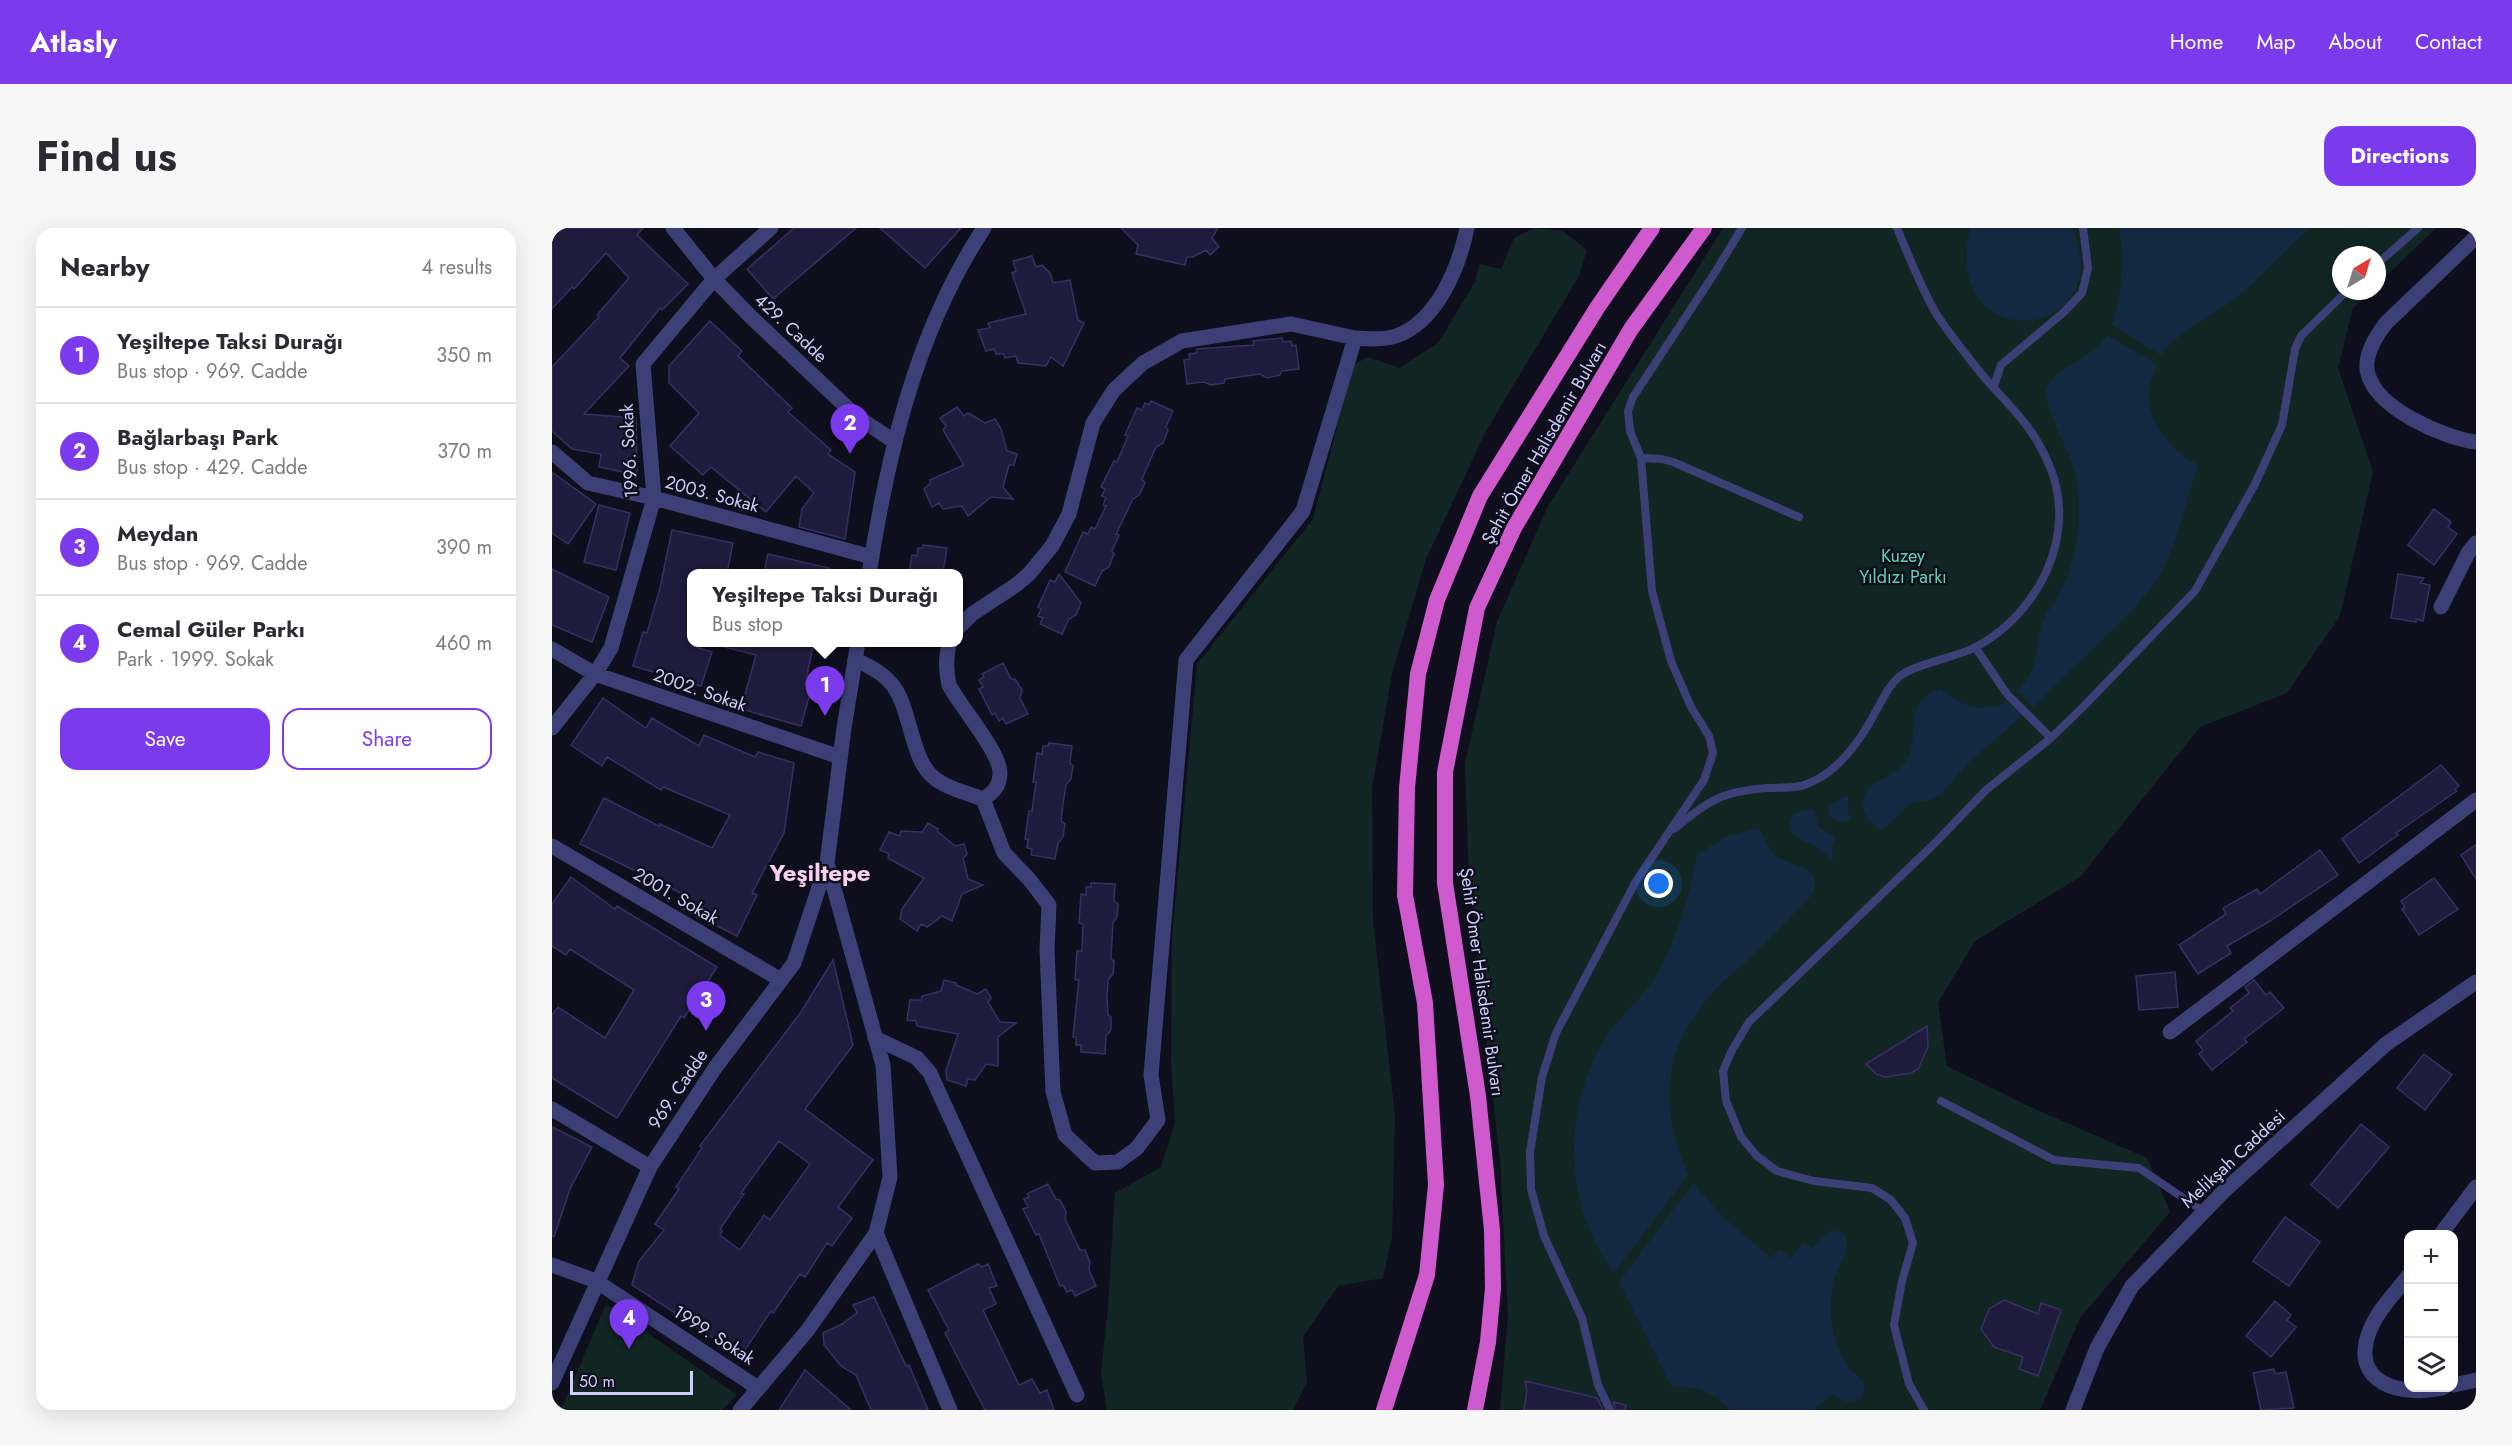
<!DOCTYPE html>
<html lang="en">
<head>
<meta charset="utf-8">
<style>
	:root { --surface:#fff; --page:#f7f7f7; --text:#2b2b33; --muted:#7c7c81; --line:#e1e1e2; --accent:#7c3aed }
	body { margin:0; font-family:Jost,sans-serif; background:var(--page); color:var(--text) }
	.controls { position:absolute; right:18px; bottom:18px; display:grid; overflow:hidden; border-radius:12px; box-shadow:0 6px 24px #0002 }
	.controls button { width:54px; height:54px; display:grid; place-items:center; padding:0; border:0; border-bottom:2px solid var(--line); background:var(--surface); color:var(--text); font:30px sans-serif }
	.compass { position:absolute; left:1780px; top:18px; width:54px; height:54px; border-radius:50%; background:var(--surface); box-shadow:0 6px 24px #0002; rotate:38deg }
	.scale { position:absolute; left:18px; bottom:15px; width:123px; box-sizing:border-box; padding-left:6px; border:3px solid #cfcefa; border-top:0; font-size:16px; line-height:21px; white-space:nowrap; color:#cfcefa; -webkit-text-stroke:4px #0f0e1d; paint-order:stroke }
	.you { position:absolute; left:1107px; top:656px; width:21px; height:21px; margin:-15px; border:4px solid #fff; border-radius:50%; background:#1a73e8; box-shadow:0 0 0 9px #1a73e833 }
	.badge { display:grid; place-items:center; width:39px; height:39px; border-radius:50%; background:var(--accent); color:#fff; font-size:20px; font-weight:700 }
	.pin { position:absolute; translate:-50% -50px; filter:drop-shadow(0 2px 3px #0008) }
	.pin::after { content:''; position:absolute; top:32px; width:21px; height:18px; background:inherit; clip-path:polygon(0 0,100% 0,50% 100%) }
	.popup { position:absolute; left:135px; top:341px; width:276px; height:78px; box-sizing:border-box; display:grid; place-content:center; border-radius:12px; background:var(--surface); filter:drop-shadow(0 2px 4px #0005); font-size:20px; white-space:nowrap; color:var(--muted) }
	.popup b { font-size:22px; color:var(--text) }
	.popup::after { content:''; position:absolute; left:50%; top:100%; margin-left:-12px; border:12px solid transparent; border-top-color:var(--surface) }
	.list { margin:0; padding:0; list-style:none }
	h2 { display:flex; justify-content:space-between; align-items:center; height:78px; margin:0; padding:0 24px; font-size:26px }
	h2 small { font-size:20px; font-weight:400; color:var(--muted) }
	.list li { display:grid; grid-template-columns:39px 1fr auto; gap:18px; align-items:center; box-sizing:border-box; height:96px; padding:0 24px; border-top:2px solid var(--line) }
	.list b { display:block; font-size:22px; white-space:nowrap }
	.list p { margin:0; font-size:20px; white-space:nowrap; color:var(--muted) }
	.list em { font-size:20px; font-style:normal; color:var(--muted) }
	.actions { display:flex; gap:12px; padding:18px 24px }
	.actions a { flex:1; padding:14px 0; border:2px solid var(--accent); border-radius:18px; text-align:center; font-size:21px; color:var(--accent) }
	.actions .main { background:var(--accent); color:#fff }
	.icon { flex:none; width:33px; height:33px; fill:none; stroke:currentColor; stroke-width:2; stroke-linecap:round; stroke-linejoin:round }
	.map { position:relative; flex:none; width:1924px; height:1182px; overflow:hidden; border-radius:18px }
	header { display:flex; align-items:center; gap:36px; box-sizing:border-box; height:84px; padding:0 30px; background:var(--accent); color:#fff }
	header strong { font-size:28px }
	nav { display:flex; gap:33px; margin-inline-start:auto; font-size:21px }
	.intro { display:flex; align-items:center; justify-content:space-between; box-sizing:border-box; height:144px; padding:0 36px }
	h1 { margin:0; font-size:42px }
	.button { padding:15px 27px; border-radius:18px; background:var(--accent); color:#fff; font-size:21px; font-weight:700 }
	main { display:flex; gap:36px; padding:0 36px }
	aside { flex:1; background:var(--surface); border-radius:18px; box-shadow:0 6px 24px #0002 }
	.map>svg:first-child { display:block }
</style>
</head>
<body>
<header>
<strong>Atlasly</strong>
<nav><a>Home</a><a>Map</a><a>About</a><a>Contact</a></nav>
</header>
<div class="intro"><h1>Find us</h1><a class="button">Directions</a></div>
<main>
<aside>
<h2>Nearby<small>4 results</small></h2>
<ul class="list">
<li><span class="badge">1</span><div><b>Yeşiltepe Taksi Durağı</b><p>Bus stop · 969. Cadde</p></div><em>350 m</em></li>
<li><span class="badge">2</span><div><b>Bağlarbaşı Park</b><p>Bus stop · 429. Cadde</p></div><em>370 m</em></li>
<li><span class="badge">3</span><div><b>Meydan</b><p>Bus stop · 969. Cadde</p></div><em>390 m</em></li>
<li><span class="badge">4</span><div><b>Cemal Güler Parkı</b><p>Park · 1999. Sokak</p></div><em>460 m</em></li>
</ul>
<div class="actions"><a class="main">Save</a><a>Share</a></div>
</aside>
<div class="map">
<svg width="1924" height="1182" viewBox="0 0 1924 1182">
	<rect width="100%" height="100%" fill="#0f0e1d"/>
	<!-- green -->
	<path fill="#112623" d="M983,0L1011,3L1035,22L1027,48L934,203L874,331L840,446L820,560L821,693L843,887L840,1009L831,1050L786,1058L751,1109L755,1154L741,1182H555L549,1146L556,1079L563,965L609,939L623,895L619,834L620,712L645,436L761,291L801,137L816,129L847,140L886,115L923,54L927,36L949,41L962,10Z
		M1171,0H1884L1825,57V27H1789V63H1818L1801,80L1786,140L1821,244L1788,388L1735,465L1648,499L1528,649L1423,713L1386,775L1395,838L1474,877L1595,930L1618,984L1528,1090L1488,1182H948L956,1086L948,932L917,653L913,535L945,394L995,280Z
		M54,1076L185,1167L170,1182H9Z"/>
	<!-- water -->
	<path fill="#122941" d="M1418,0H1520C1525,13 1530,26 1529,40C1523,117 1392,115 1418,0Z
		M1567,0H1757C1734,23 1711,47 1686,68C1661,89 1629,100 1609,127L1560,97C1570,65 1573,33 1567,0Z
		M1556,107L1605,137C1602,146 1597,156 1597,165C1596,197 1620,223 1646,237L1623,312L1611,341L1603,355L1582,381L1481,479L1466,463C1488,439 1482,425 1490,396C1493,385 1503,375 1508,365C1526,329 1532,284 1523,245C1519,227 1491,176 1494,165C1499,143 1525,136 1540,123C1546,119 1551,113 1556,107Z
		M1389,461C1411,480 1431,485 1458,473L1471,487L1417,534L1389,566L1378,572L1359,575L1330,603C1320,597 1310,586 1311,573C1313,551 1346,550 1356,530C1369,503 1350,472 1389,461Z
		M1296,567V584L1300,592L1288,595L1277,588L1276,578Z
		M1262,581L1266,598L1283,609L1280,619L1281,633C1269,617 1249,616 1238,602C1235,584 1248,583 1262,581Z
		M1207,600C1212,609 1217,622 1225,628C1239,639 1276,639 1259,668C1240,687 1223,706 1204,724C1192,736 1179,746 1167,758C1110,818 1105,873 1136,947L1062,1045C1012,977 1009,885 1052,812C1066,788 1090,772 1104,748C1125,711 1137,669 1145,627L1173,609Z
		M1141,955L1170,988L1219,1030L1228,1021L1239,1030L1252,1015L1260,1020L1278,1003C1312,1001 1285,1039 1282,1053C1279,1063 1279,1074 1279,1085C1280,1104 1286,1125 1298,1141C1302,1145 1308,1149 1311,1154C1314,1160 1312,1166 1308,1171L1295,1174L1280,1167L1262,1182H1178C1159,1162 1146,1160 1119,1158L1067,1054Z"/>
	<!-- building -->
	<path fill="#1f1b3c" stroke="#363065" stroke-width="1.5" fill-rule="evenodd" d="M0,0H91L85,7L136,56L110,82L108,80L68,130L77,138L32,186L84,190L85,247L47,239L49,226L20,221L0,203V139L47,89L45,87L77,50L54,25L22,61L20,59L0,81Z
		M242,0H304L221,71L195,41Z
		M328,0H409L373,40Z
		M569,0H666L660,10L667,19L658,27L654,22L641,29H635L633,37L584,26L586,17Z
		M480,28L484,39L490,37L498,45L501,55L518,52L526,92L532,95L511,138L499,129L494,138L466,135L464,128L453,130L452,126H444L442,121L434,123L426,102L438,100L436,95L474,86L460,45L464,43L461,33Z
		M158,93L190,123L186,128L240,180L236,184L279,222L276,226L303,244L293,311L247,299L250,281L262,265L244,248L214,284L159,239L151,247L118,218L147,185L117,155V138Z
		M730,110L731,114L739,113L740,118L744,117L747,141L730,143L728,147L715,150L708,146L673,151L672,155L659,157L652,154L635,156L632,132L638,131L637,126L645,125V121L702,117L701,113Z
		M599,173L621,183L614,199L616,202L611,215L604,219L590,251L593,255L587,267L581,271L564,306L567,307L560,323L562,326L557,339L550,343L543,358L513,344L531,304L536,306L539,299L543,301L554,278L551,277L554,270L550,268L553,261L549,259L562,233L565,234L576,208L573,207L585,180L590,182L593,175L597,177Z
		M405,179L412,188L416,185L433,195L443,191L449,201L455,223L465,226L462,237H457L451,259L461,271L439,269L416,288L410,278L391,281L387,275L380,279L372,261L378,256V252L412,237L391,202L394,198L388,190Z
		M0,244L44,276L16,316L0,305Z
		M47,277L78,285L64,342L32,334Z
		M1882,281L1899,294L1896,299L1905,306L1882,337L1856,317Z
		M120,302L181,315L175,345H140V418L160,424L149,458L81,438L91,404L95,405L108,360Z
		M371,317L395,320L391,345H357L360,327L365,328L366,320H371Z
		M216,326L277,340V345H212Z
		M0,341L57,369L40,414L0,397Z
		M507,346L529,375L524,387L517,391L510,406L488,396L491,390L486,388L489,381L486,379L498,352L503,354Z
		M1846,346L1872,350L1868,355L1878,357L1871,393L1864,391V394L1839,390Z
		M173,414H262L253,456L260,458L249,498L189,481L204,427L172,419Z
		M451,435L459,451H463L470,462L468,470L476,486L454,496L451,490L447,493L443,485L440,487L427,461L431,459L427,452L432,449L430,446Z
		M51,470L94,500L100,490L147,518L152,507L203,529L206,524L242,535L232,605L200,665L205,667L185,708L131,681L137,669L28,616L52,570L107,598L108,596L160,620L178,587L111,559L109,562L55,529L50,538L19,517Z
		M497,515L520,518L518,535L521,538L519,551L514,557L511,576L509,593L513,596L511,609L506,615L503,631L479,627L480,621L475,620L476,612L473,611L477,583H480L484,554H481L485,525L490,526L491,518H496Z
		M1889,537L1907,558L1903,561L1905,563L1844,605L1846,607L1807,635L1790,611Z
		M376,595L386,601L385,603L403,618L412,616L415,626L411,630L416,651L431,657L410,666L400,693L390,688L375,699L369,696L365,703L348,691L350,681L372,650L336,630L337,626L328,622L337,604L348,608L349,603L370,604Z
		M1924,617V651L1909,627Z
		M1768,622L1786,647L1718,693L1675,718L1679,725L1646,746L1627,717L1674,686L1671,680L1705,661L1708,666Z
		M19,649L63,681L65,678L165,739L132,790L129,788L65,890L0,850V787L6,779L53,810L82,762L18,721L14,727L0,718V676Z
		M1882,650L1906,681L1867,707L1850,681L1853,679L1849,673Z
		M539,655L563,656L562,673L566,676L565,689L561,695L559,731L562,733L561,746L556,752L555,769L556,787L559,789V802L554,808L553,826L529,824V817H524V809H521L527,752H523L525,723H530L531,696L527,695L529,666L534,667V659H539Z
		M281,732L301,817L253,881L321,932L286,979L300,990L280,1018L275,1015L253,1049L248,1046L221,1085L219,1083L189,1128L80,1057L87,1033L112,1002L103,996L127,961L124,959L150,920L148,918L249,784ZM227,913L258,936L218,992L212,987L188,1022L168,1007L170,1003L168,1001L192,966L189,965Z
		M1623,744L1626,779L1587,782L1584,748Z
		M392,752L404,755V757L425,766L434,761L439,770L436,774L448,794L464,795L446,809V838L434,836L423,852L416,851L414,858L395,852L394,842L406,806L365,798L364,793L355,792L358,772H369L370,768L389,763Z
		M1702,752L1714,767L1718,764L1732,780L1692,811L1695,814L1660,842L1647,826L1651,822L1644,813L1681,783L1678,780L1697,765L1693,759Z
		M1375,798L1376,819L1366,841L1359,845L1333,849L1324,846L1314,836Z
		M1872,826L1900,847L1873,882L1845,860Z
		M1809,896L1837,919L1786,980L1759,957Z
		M0,899L40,919L18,961L2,1009L0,1008Z
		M496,956L504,971L508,972L514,984L513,991L528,1022H533L538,1034L537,1042L544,1058L523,1068L520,1062L515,1064L511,1057L508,1058L487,1006L484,1007L471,981L476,979L472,971L477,969L475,966Z
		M1733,989L1768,1014L1737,1058L1701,1033Z
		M426,1036L430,1039L436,1036L445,1058L437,1060L444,1076L431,1082L467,1157L480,1151L488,1165L495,1162L502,1182H433L393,1105L397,1102L376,1062Z
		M322,1069L354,1138L357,1137L376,1182H319L304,1147L289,1138L272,1117L271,1105L290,1096L305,1085L301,1077Z
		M1452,1072L1486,1086L1489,1075L1509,1082L1486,1148L1467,1141L1471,1129L1442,1119L1429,1101L1437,1081Z
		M1723,1073L1739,1087L1735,1092L1744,1099L1719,1129L1694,1108Z
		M1722,1141L1723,1146L1734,1144L1742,1180L1709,1182L1701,1145Z
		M253,1142L299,1182H227Z
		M973,1153L1045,1170L1051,1182H972L975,1163Z
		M1061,1174L1074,1177L1073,1182H1064Z"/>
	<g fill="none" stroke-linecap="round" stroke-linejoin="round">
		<!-- service -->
		<path stroke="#3d4077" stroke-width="8" d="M1825,36L1866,0
			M1442,158L1449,137L1512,84L1530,65L1536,40L1531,0
			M1089,230L1110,231L1121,234L1247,289
			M1423,419L1455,466L1499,510
			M1122,601C1156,573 1170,563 1215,560C1227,559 1244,561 1255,556C1287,544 1310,510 1325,481C1332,469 1337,457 1348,448C1363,436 1405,429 1424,419C1487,385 1526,307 1498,239C1479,192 1452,175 1423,138C1410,121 1396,104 1385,87C1369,60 1357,29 1345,0
			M1389,873L1502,932L1587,940L1652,984
			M1058,1182L1046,1157L1030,1090L992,1008L979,961L978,924L990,849L1004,805L1084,653L1152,552L1161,525L1157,508L1139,479L1119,433L1100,363L1089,230L1078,203L1076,183L1081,169L1162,46L1190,0
			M1372,1182L1357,1156L1342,1097L1350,1053L1361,1015L1353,990L1339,972L1320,960L1262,953L1225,943L1205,928L1189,909L1174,873L1171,843L1180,822L1197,794L1383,615L1434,562L1499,510L1530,480L1643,363L1703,256L1730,197L1743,121L1749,108L1795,63"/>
		<!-- minor -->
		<path stroke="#3d4077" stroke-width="15" d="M0,224L36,255L102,270L320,329
			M1889,379L1916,325L1924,315
			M406,400L420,386L464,357L477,346L500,318L517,286L541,195L562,162L591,135L630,113L739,96L803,110
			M398,414C393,429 394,442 397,457C408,478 448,524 448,545C448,558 441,565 431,571
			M0,421L43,446L288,529
			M303,432C351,451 349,473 363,517C367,529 371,540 381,549C394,560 415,565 431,571L452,625L477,651L497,677L495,722L501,864L513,907L543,935L566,934L585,920L606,892L599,847L634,432L751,283L803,110C817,111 832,112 844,108C885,94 907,39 915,0
			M0,500L43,446L59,420L102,270L91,136L162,51L219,0
			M0,618L229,752
			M1618,804L1924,572
			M323,810L365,830L378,845L525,1167
			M0,881L98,939
			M324,1005L398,1182
			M1889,1006L1924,959
			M0,1037L44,1053L206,1160
			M1856,1048C1844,1064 1826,1082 1818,1102C1796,1156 1850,1169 1891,1160
			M1902,1157L1924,1152
			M1521,1182L1545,1120L1580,1058L1671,964L1834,816L1924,754"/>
		<!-- tertiary -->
		<path stroke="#3d4077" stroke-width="15" d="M121,0L162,51L200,90L304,188L343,214
			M1924,9L1834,95C1824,108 1811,129 1816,146C1825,181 1892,210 1924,214
			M317,346C336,225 364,103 432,0
			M0,1155L98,939L163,840L242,735L275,635L292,500L306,414
			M188,1182L255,1103L324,1005L338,949L331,837L275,635"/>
		<!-- trunk -->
		<path stroke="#ce5ace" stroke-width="16" d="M832,1182L875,1047L884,957L873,775L853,667L855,560L866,446L885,372L928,268L1045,80L1100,0
			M923,1182L936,1114L941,1060L940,1002L926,868L893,655V544L925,380L962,300L1079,101L1152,0"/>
	</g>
	<g text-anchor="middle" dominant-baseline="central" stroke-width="5" stroke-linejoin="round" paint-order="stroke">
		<!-- street labels -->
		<g font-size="18" fill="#cfcefa" stroke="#0f0e1d">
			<text transform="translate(239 100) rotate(43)">429. Cadde</text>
			<text transform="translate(992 215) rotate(-60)">Şehit Ömer Halisdemir Bulvarı</text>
			<text transform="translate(77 223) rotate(-93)">1996. Sokak</text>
			<text transform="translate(160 266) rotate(15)">2003. Sokak</text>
			<text transform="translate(148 462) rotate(19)">2002. Sokak</text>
			<text transform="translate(124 668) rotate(30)">2001. Sokak</text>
			<text transform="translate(930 754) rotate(82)">Şehit Ömer Halisdemir Bulvarı</text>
			<text transform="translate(126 861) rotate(-56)">969. Cadde</text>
			<text transform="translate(1681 931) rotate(-43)">Melikşah Caddesi</text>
			<text transform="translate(162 1107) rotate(33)">1999. Sokak</text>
		</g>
		<!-- park labels -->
		<g font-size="18" fill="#62d2ad" stroke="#0f0e1d">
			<text x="1351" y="328">Kuzey<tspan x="1351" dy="21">Yıldızı Parkı</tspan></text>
		</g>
		<!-- district labels -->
		<g font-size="24" font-weight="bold" fill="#fad0ef" stroke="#0f0e1d">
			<text x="268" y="644">Yeşiltepe</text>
		</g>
	</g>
</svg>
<div class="controls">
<button>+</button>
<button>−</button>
<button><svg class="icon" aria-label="layers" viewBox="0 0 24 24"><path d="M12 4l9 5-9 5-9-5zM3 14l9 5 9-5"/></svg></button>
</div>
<svg class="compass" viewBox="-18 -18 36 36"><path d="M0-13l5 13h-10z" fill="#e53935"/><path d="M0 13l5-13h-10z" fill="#7c7c81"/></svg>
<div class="scale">50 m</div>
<div class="you"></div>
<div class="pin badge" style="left:273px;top:488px">1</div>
<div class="popup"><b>Yeşiltepe Taksi Durağı</b>Bus stop</div>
<div class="pin badge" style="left:298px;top:226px">2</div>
<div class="pin badge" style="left:154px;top:803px">3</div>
<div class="pin badge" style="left:77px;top:1121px">4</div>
</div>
</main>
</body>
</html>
